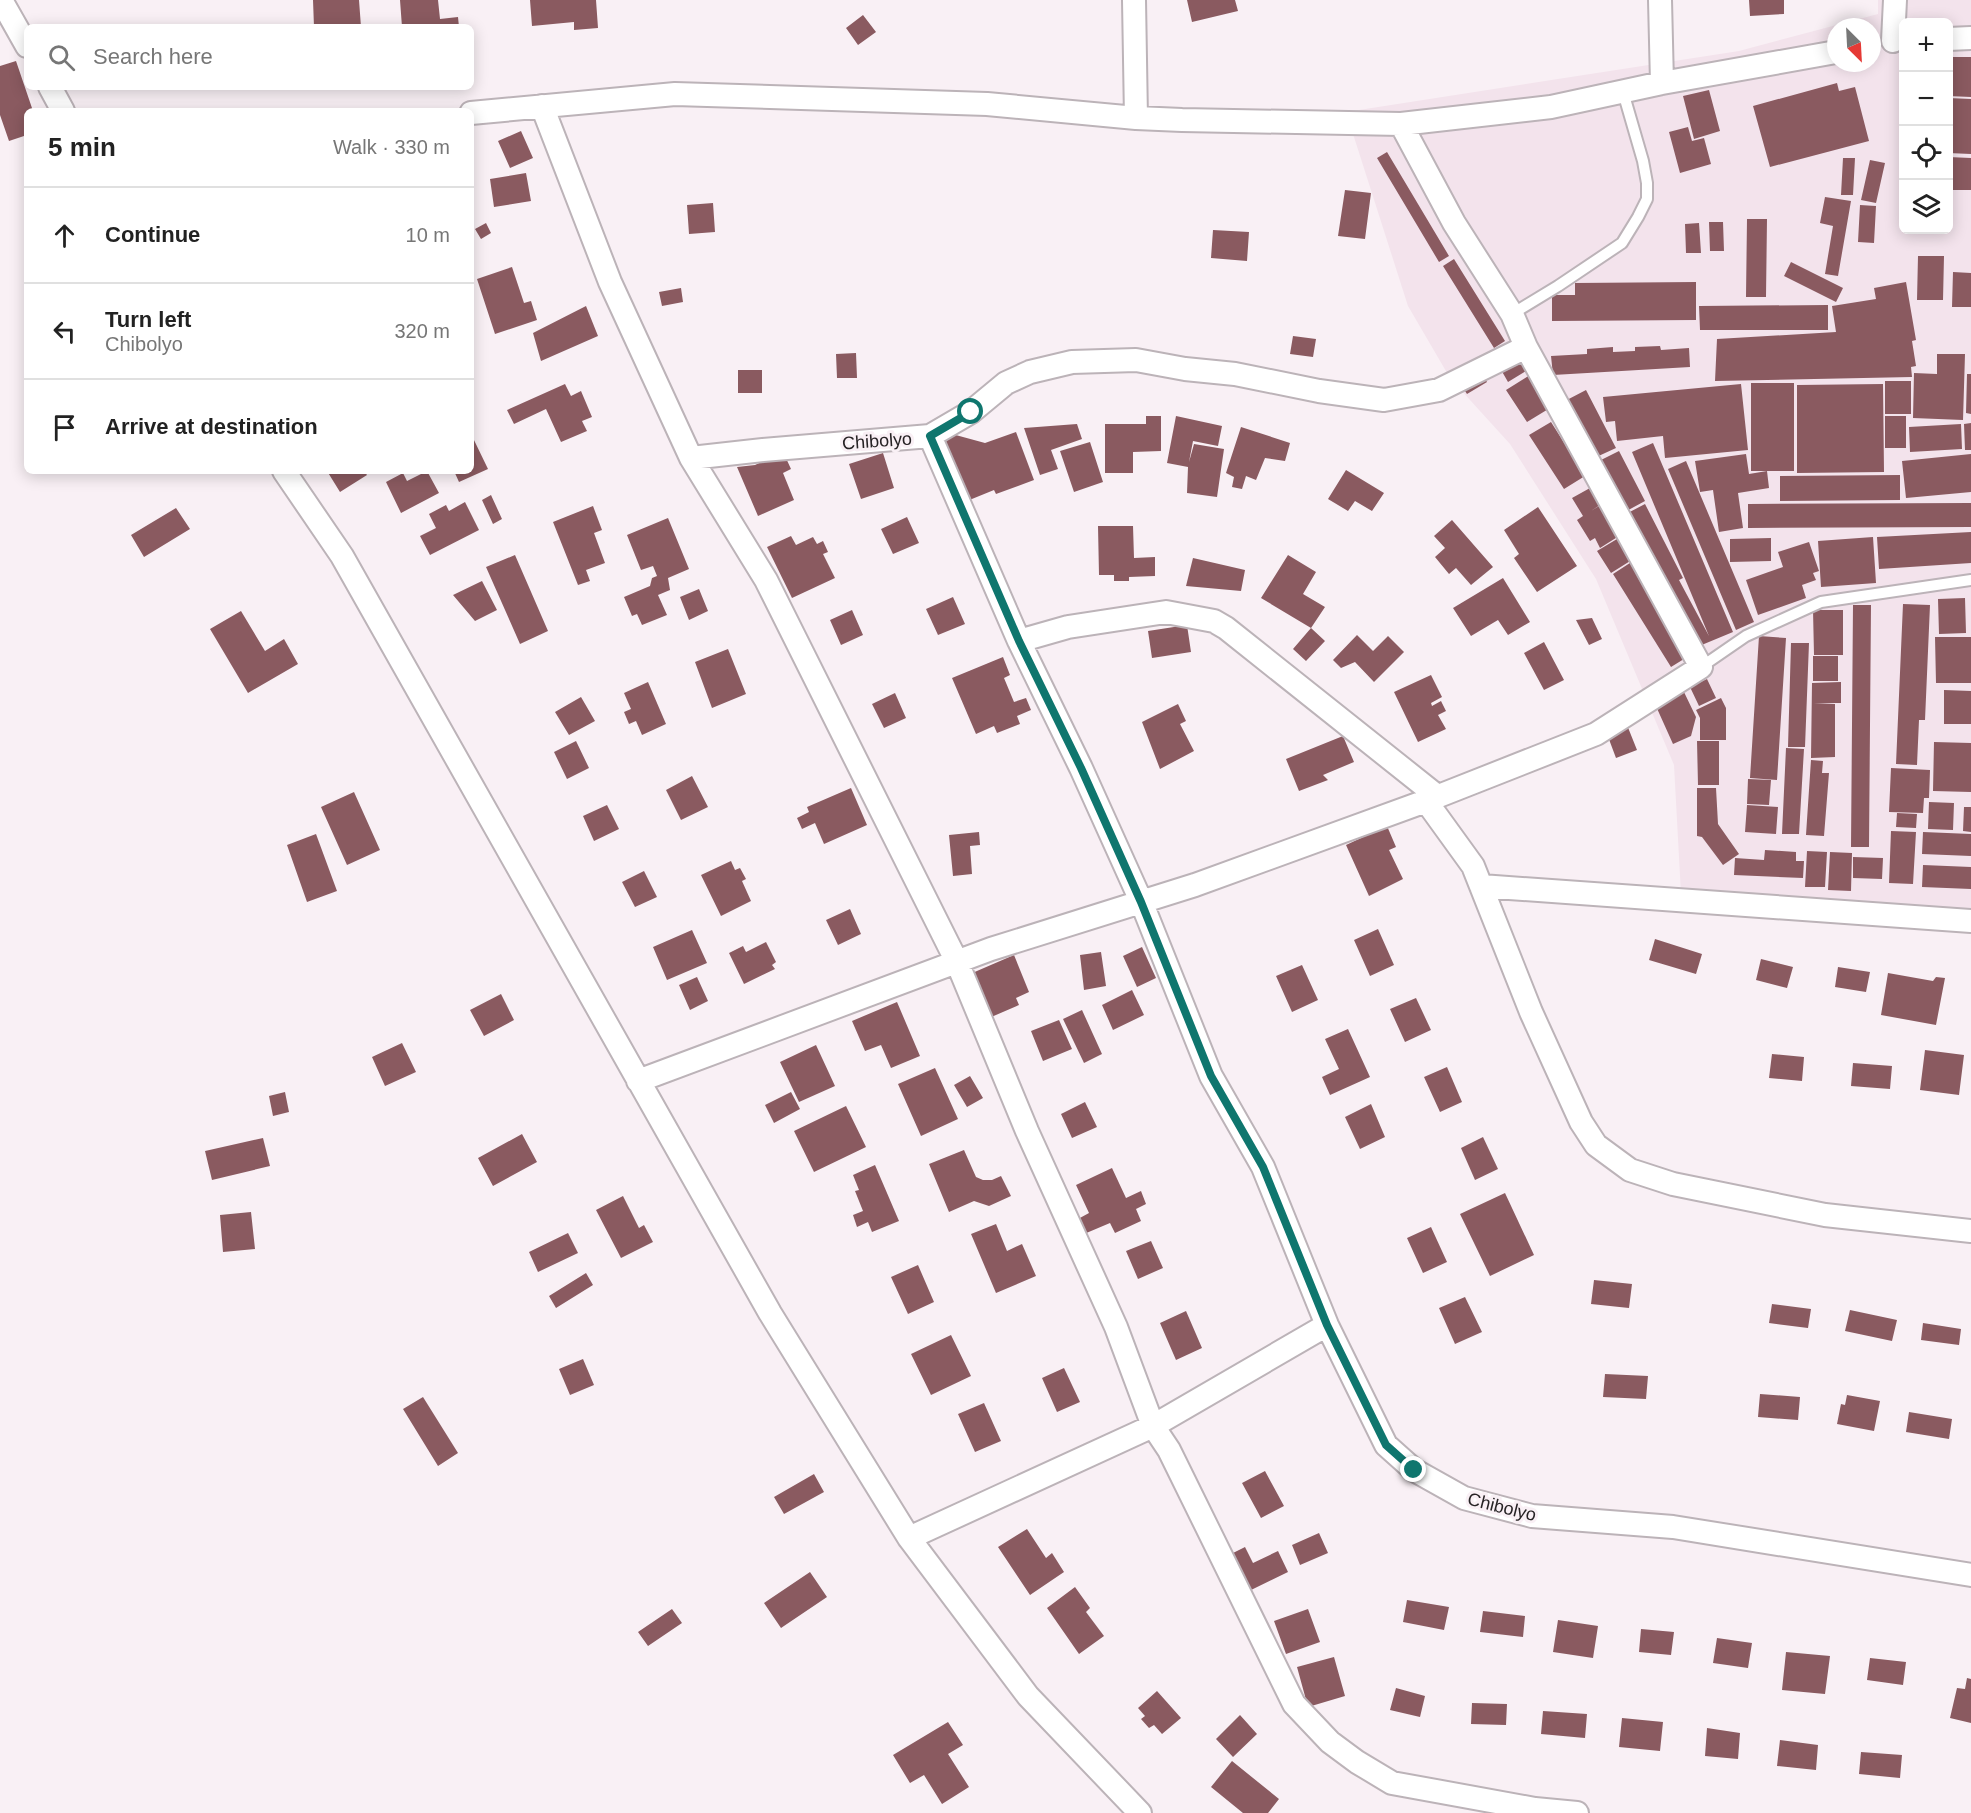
<!DOCTYPE html>
<html lang="en">
<head>
<meta charset="utf-8">
<style>
	:root { --surface:#fff; --page:#f6f6f6; --text:#222; --muted:#767676; --line:#e0e0e0 }
	body { margin:0; font-family:Arial,sans-serif; background:var(--page); color:var(--text) }
	.controls { position:absolute; right:18px; top:18px; display:grid; overflow:hidden; border-radius:9px; box-shadow:0 3px 15px #0003 }
	.controls button { width:54px; height:54px; display:grid; place-items:center; padding:0; border:0; border-bottom:2px solid var(--line); background:var(--surface); color:var(--text); font:30px sans-serif }
	.compass { position:absolute; left:1827px; top:18px; width:54px; height:54px; border-radius:50%; background:var(--surface); box-shadow:0 3px 15px #0003; rotate:156deg }
	.stop { position:absolute; width:18px; height:18px; margin:-14px; border:4px solid #0f766e; border-radius:50%; background:#fff }
	.stop.end { background:#0f766e; border-color:#fff; box-shadow:0 2px 6px #0008 }
	.list { margin:0; padding:0; list-style:none }
	h2 { display:flex; justify-content:space-between; align-items:center; height:78px; margin:0; padding:0 24px; font-size:26px }
	h2 small { font-size:20px; font-weight:400; color:var(--muted) }
	.list li { display:grid; grid-template-columns:39px 1fr auto; gap:18px; align-items:center; box-sizing:border-box; height:96px; padding:0 24px; border-top:2px solid var(--line) }
	.list b { display:block; font-size:22px; white-space:nowrap }
	.list p { margin:0; font-size:20px; white-space:nowrap; color:var(--muted) }
	.list em { font-size:20px; font-style:normal; color:var(--muted) }
	.icon { flex:none; width:33px; height:33px; fill:none; stroke:currentColor; stroke-width:2; stroke-linecap:round; stroke-linejoin:round }
	.map { position:relative; flex:none; width:1971px; height:1813px; overflow:hidden }
	.search { position:absolute; background:var(--surface); box-shadow:0 3px 15px #0003; left:24px; top:24px; width:450px; height:66px; display:flex; align-items:center; gap:15px; box-sizing:border-box; padding:0 21px; border-radius:9px; color:var(--muted); font-size:22px }
	.panel { position:absolute; background:var(--surface); box-shadow:0 3px 15px #0003; left:24px; top:108px; width:450px; height:366px; border-radius:9px }
	.map>svg:first-child { display:block }
</style>
</head>
<body>
<div class="map">
<svg width="1971" height="1813" viewBox="0 0 1971 1813">
	<rect width="100%" height="100%" fill="#f9f0f5"/>
	<!-- built -->
	<path fill="#f3e3ec" fill-rule="evenodd" d="M1878,0H1971V928L1681,894L1674,765L1596,579L1510,444L1450,378L1408,306L1346,112L1739,51L1878,14ZM1904,22H1948V230H1904ZM1836,27H1872V63H1836Z"/>
	<!-- building -->
	<path fill="#8a5a60" d="M313,0H359L361,27H314Z
		M400,0H438L440,19L458,17L459,27H402Z
		M530,0H596L598,28L574,30V22L532,26Z
		M1187,0H1235L1238,11L1192,22Z
		M1749,0H1784V14L1750,16Z
		M863,15L876,32L858,45L846,28Z
		M1948,57H1971V97L1948,96Z
		M16,61L33,111H27V135L9,141L0,115V66Z
		M1837,83L1839,91L1855,87L1869,141L1770,167L1753,106Z
		M1709,90L1720,131L1694,139L1683,96Z
		M1948,98L1971,99V154L1948,153Z
		M1688,127L1692,141L1704,138L1711,164L1680,173L1669,132Z
		M521,131L533,158L510,168L498,141Z
		M1387,152L1449,256L1439,262L1377,158Z
		M1948,157L1971,158V190H1948Z
		M1843,158H1855L1853,195H1841Z
		M1870,160L1885,163L1876,203L1861,200Z
		M526,173L531,201L494,207L490,179Z
		M1345,190L1371,193L1365,239L1338,236Z
		M1825,197L1851,201L1838,276L1825,274L1833,226L1820,223Z
		M713,203L715,232L689,234L687,205Z
		M1860,205L1876,206L1874,243L1858,242Z
		M1747,219H1767L1766,297H1746Z
		M1709,222H1723L1724,251H1710Z
		M486,223L491,233L481,239L475,229Z
		M1699,223L1701,253H1686L1685,224Z
		M1213,230L1249,232L1247,261L1211,258Z
		M1918,256H1944L1943,300H1917Z
		M1454,259L1505,341L1494,348L1443,266Z
		M1791,262L1843,288L1836,302L1784,276Z
		M512,267L524,303L531,301L537,320L495,334L477,279Z
		M1953,272L1971,273V307H1952Z
		M1696,282V320L1552,321V295H1575V283Z
		M1906,282L1916,340L1912,341L1916,366L1911,367L1912,377L1715,381L1717,339L1836,332L1832,306L1876,299L1874,288Z
		M681,288L683,302L662,306L659,292Z
		M1828,305V330H1700L1699,306Z
		M586,306L598,336L541,361L533,333Z
		M1293,336L1316,339L1313,357L1290,354Z
		M1660,346L1661,350L1689,348L1690,367L1553,375L1551,356L1587,354V349L1613,347V352L1635,351V347Z
		M856,353L857,378H837L836,354Z
		M1937,354H1965L1963,420L1913,418L1914,373L1937,374Z
		M1517,357L1526,371L1508,382L1500,368Z
		M738,370H762V393H738Z
		M1481,372L1487,382L1467,394L1461,385Z
		M1967,374H1971V414L1966,413Z
		M1530,375L1550,408L1527,422L1506,390Z
		M1885,381H1911V414H1885Z
		M1751,383H1794V471H1751Z
		M565,384L571,396L581,391L592,417L582,421L587,431L561,442L546,409L514,424L507,410Z
		M1741,384L1748,450L1665,458L1663,436L1617,441L1615,421L1606,422L1603,397Z
		M1883,384L1884,472L1797,473V385Z
		M1586,390L1616,448L1592,459L1563,402Z
		M1146,416H1161V451L1133,452V473H1105V424H1146Z
		M1176,416L1222,426L1218,446L1193,441L1189,462L1194,444L1224,449L1217,497L1187,493L1188,467L1167,463Z
		M1885,416H1906V448H1885Z
		M1551,422L1585,476L1564,489L1529,435Z
		M1971,423V450H1965L1964,424Z
		M1077,424L1082,439L1051,450L1058,469L1040,475L1024,428Z
		M1961,424L1962,449L1910,452L1909,427Z
		M1241,427L1290,443L1285,461L1265,458L1256,480L1246,476L1242,489L1232,487L1234,477L1226,473Z
		M1016,432L1034,480L996,494L994,490L967,501L945,443L952,434L985,443Z
		M473,438L488,469L459,482L454,471H471V439Z
		M1090,442L1103,482L1074,492L1060,451Z
		M1653,443L1733,632L1692,649L1624,515L1645,504L1683,578L1679,580L1709,636L1632,452Z
		M1619,451L1645,501L1621,514L1595,463Z
		M883,453L894,488L861,499L849,464Z
		M1746,454L1749,474L1767,471L1769,488L1738,493L1743,528L1719,532L1713,490L1700,492L1695,461Z
		M1971,454V492L1906,498L1902,461Z
		M785,456L791,469L783,473L794,500L758,516L737,467L755,465L772,457Z
		M1686,461L1754,622L1736,630L1668,469Z
		M1346,470L1384,493L1372,511L1355,501L1348,511L1328,499Z
		M327,471H364L367,475L340,492Z
		M427,471L439,493L401,513L386,482L403,473L407,481Z
		M1900,475V500L1780,501V476Z
		M1590,488L1600,505L1591,511L1604,503L1619,536L1600,548L1595,538L1590,541L1577,520L1583,516L1572,498Z
		M491,495L502,519L493,524L482,500Z
		M465,502L479,530L430,555L420,536L436,528L429,514L446,505L449,511Z
		M1971,503V527L1748,528V504Z
		M593,506L602,530L594,533L605,563L586,570L590,581L578,585L553,522Z
		M1538,507L1577,566L1537,592L1514,558L1519,554L1504,530Z
		M176,508L190,529L144,557L131,535Z
		M907,517L919,543L893,554L881,529Z
		M668,518L689,569L668,578L670,590L658,595L667,615L642,625L637,614L632,616L624,597L650,586L652,578L657,576L653,566L641,570L627,535Z
		M1452,520L1493,567L1471,585L1456,568L1449,574L1435,557L1445,548L1434,536Z
		M1098,526H1133L1134,558L1155,557V576L1129,577V581H1114V575H1099Z
		M1971,532V563L1879,569L1877,537Z
		M791,536L796,545L813,537L817,544L823,541L828,552L823,554L835,578L792,598L767,547Z
		M1622,536L1635,558L1611,573L1597,551Z
		M1873,537L1876,583L1821,587L1818,541Z
		M1771,538V561L1730,562V539Z
		M1809,542L1819,571L1813,573L1816,580L1802,585L1806,598L1758,615L1746,580L1783,567L1778,552Z
		M515,555L548,631L520,644L486,567Z
		M1288,555L1316,572L1303,594L1325,607L1311,628L1261,598Z
		M1193,558L1245,570L1241,591L1186,586Z
		M1633,561L1692,654L1671,667L1613,574Z
		M1503,578L1530,622L1508,635L1498,620L1471,636L1453,608Z
		M482,581L497,610L475,621L453,595Z
		M699,589L708,611L689,620L680,597Z
		M953,597L965,624L938,635L926,609Z
		M1965,598L1966,633L1939,634L1938,599Z
		M1903,604L1930,605L1925,720H1919L1917,765L1896,764Z
		M1853,605H1871L1869,847H1851Z
		M852,610L863,635L841,645L830,620Z
		M1813,610H1843V655H1814Z
		M241,611L265,651L284,639L298,664L248,693L210,629Z
		M1592,618L1602,639L1589,645L1576,620Z
		M1187,625L1191,652L1152,658L1148,631Z
		M1311,628L1325,641L1306,661L1293,649Z
		M1357,635L1373,651L1388,636L1404,652L1374,682L1355,662L1341,668L1333,660Z
		M1759,636L1786,638L1777,780L1750,778Z
		M1935,637H1971V683H1936Z
		M1544,642L1564,680L1544,690L1524,653Z
		M1791,643H1809L1805,747H1788Z
		M728,649L746,694L712,708L695,662Z
		M1813,656H1838V681H1813Z
		M1003,657L1010,675L1004,678L1014,702L1026,698L1031,710L1017,716L1020,724L997,733L994,726L976,734L952,678Z
		M1431,675L1442,697L1431,703L1432,706L1441,701L1446,711L1438,715L1446,729L1418,742L1394,692Z
		M1707,679L1716,698L1699,706L1690,687Z
		M648,682L666,724L642,735L636,721L629,724L624,712L631,709L624,693Z
		M1841,682V703H1814L1835,704V757L1811,758L1812,683Z
		M1683,690L1696,717L1691,736L1673,744L1655,704Z
		M1944,690L1971,691V724H1944Z
		M895,693L906,718L884,728L872,704Z
		M581,697L595,721L569,735L555,712Z
		M1721,698L1726,708V740H1700V718L1696,710Z
		M1178,704L1186,721L1180,724L1194,751L1160,769L1142,722Z
		M1627,725L1637,750L1616,758L1607,734Z
		M1343,736L1354,762L1323,775L1328,780L1299,791L1286,759Z
		M576,741L589,768L567,779L554,752Z
		M1697,741H1719V785H1698Z
		M1934,742L1971,743V792L1933,791Z
		M1786,748L1804,749L1799,834H1782Z
		M1811,760L1823,761L1822,773H1829L1824,836L1806,835Z
		M1891,768L1930,770L1929,798H1924L1923,813L1889,812Z
		M692,776L708,807L681,820L666,790Z
		M1748,779L1771,780L1769,805L1747,804Z
		M851,788L867,825L824,844L815,823L802,829L797,818L809,812L807,807Z
		M1697,788H1716L1718,824L1739,854L1723,865L1702,837L1697,836Z
		M354,792L380,850L347,865L321,807Z
		M1929,802L1954,803L1953,830L1928,829Z
		M607,805L619,829L594,841L583,816Z
		M1747,805L1778,807L1776,834L1745,832Z
		M1964,807H1971V832L1963,831Z
		M1897,813L1917,814L1916,828L1896,827Z
		M1387,826L1396,847L1389,850L1403,879L1369,896L1346,845Z
		M1891,831L1916,832L1913,884L1889,883Z
		M979,832L980,845L970,846L972,874L953,876L949,835Z
		M1923,832L1971,834V856L1922,854Z
		M316,834L337,891L307,902L287,845Z
		M1765,850L1796,852V861H1804L1803,878L1734,875L1735,858L1764,860Z
		M1807,851L1827,852L1825,887H1805Z
		M1830,852L1852,853L1851,891L1828,890Z
		M1853,857L1883,858L1882,879L1853,878Z
		M731,861L735,870L740,868L746,879L742,881L751,901L721,916L701,875Z
		M1923,865L1971,867V889L1922,887Z
		M644,871L657,897L635,907L622,882Z
		M850,909L861,934L838,945L826,920Z
		M1378,929L1394,965L1370,976L1354,940Z
		M692,930L707,963L667,980L653,947Z
		M1655,939L1702,954L1696,974L1649,960Z
		M766,942L776,962L772,965L775,969L744,984L729,953L743,946L746,952Z
		M1142,947L1156,978L1137,987L1123,956Z
		M1101,952L1106,986L1084,990L1080,955Z
		M1014,955L1029,992L1016,998L1019,1005L989,1018L970,974Z
		M1761,959L1793,967L1787,988L1756,980Z
		M1302,965L1318,1000L1292,1012L1276,976Z
		M1838,967L1870,972L1866,992L1835,987Z
		M1888,973L1933,981L1936,977L1945,978L1936,1025L1881,1015Z
		M697,977L708,1001L690,1010L679,985Z
		M1132,990L1144,1015L1113,1030L1102,1005Z
		M501,994L514,1020L484,1036L470,1010Z
		M1416,998L1431,1030L1405,1042L1390,1009Z
		M897,1002L920,1056L891,1068L881,1045L865,1051L852,1021Z
		M1082,1010L1102,1054L1084,1063L1063,1019Z
		M1059,1020L1072,1049L1043,1061L1031,1031Z
		M1348,1029L1370,1077L1330,1095L1322,1077L1339,1069L1325,1039Z
		M402,1043L416,1072L385,1086L372,1057Z
		M816,1045L835,1086L799,1102L780,1062Z
		M1925,1050L1964,1055L1959,1095L1920,1090Z
		M1772,1054L1804,1057L1802,1081L1769,1078Z
		M1853,1063L1892,1066L1890,1089L1851,1086Z
		M1447,1067L1462,1102L1440,1112L1424,1077Z
		M935,1068L958,1119L921,1136L898,1084Z
		M970,1076L983,1098L967,1107L954,1085Z
		M285,1092L289,1112L273,1116L269,1096Z
		M791,1092L800,1109L774,1123L765,1105Z
		M1085,1102L1097,1127L1072,1138L1061,1114Z
		M1371,1104L1385,1137L1360,1149L1345,1117Z
		M846,1106L866,1147L814,1172L794,1131Z
		M522,1134L537,1162L493,1186L478,1158Z
		M1483,1137L1498,1169L1475,1180L1461,1148Z
		M263,1138L270,1166L212,1180L205,1151Z
		M964,1150L976,1177L983,1180H992L1001,1176L1011,1196L989,1206L974,1201L949,1212L929,1164Z
		M875,1165L899,1221L872,1232L868,1222L857,1227L853,1215L863,1211L855,1191L859,1190L853,1175Z
		M1112,1168L1126,1198L1141,1191L1146,1204L1136,1209L1141,1221L1115,1233L1110,1223L1084,1234L1078,1219L1089,1213L1076,1185Z
		M1505,1193L1534,1255L1490,1276L1460,1214Z
		M623,1196L639,1228L644,1225L653,1242L621,1258L596,1210Z
		M251,1212L255,1249L223,1252L220,1215Z
		M996,1224L1007,1251L1022,1244L1036,1276L996,1293L971,1234Z
		M1431,1227L1447,1262L1423,1273L1407,1238Z
		M568,1233L578,1253L538,1272L529,1252Z
		M1151,1241L1163,1268L1138,1279L1126,1251Z
		M918,1265L934,1302L908,1314L891,1277Z
		M586,1273L593,1285L556,1308L549,1296Z
		M1594,1280L1632,1284L1629,1308L1591,1304Z
		M1465,1297L1482,1332L1455,1344L1439,1308Z
		M1772,1304L1811,1309L1808,1328L1769,1323Z
		M1850,1310L1897,1320L1892,1341L1845,1331Z
		M1186,1311L1202,1348L1176,1360L1160,1323Z
		M1923,1323L1961,1329L1959,1345L1921,1340Z
		M951,1335L971,1376L931,1395L911,1354Z
		M583,1359L594,1385L570,1395L559,1369Z
		M1064,1368L1080,1402L1057,1412L1042,1378Z
		M1605,1374L1648,1376L1646,1399L1603,1397Z
		M1760,1394L1800,1397L1798,1420L1758,1417Z
		M1847,1395L1880,1401L1874,1431L1837,1424L1841,1404L1845,1405Z
		M423,1397L458,1453L438,1466L403,1409Z
		M984,1403L1001,1441L975,1452L958,1414Z
		M1909,1412L1952,1419L1949,1439L1906,1432Z
		M1265,1471L1284,1506L1261,1518L1242,1483Z
		M814,1474L824,1492L784,1514L774,1497Z
		M1027,1529L1046,1558L1052,1553L1064,1572L1030,1595L998,1547Z
		M1319,1533L1328,1553L1300,1565L1292,1545Z
		M1245,1547L1253,1563L1278,1551L1288,1572L1249,1591L1231,1554Z
		M810,1572L827,1597L781,1628L764,1603Z
		M1075,1587L1090,1608L1086,1612L1104,1636L1079,1654L1047,1608Z
		M1407,1600L1449,1607L1444,1630L1403,1622Z
		M672,1609L682,1623L648,1646L638,1632Z
		M1308,1609L1320,1642L1286,1654L1274,1621Z
		M1483,1611L1525,1616L1523,1637L1480,1632Z
		M1558,1620L1598,1626L1593,1658L1553,1652Z
		M1641,1629L1674,1632L1671,1655L1639,1652Z
		M1717,1638L1752,1643L1748,1668L1713,1663Z
		M1786,1652L1830,1656L1825,1694L1782,1690Z
		M1334,1657L1345,1696L1308,1707L1297,1667Z
		M1870,1658L1906,1662L1903,1685L1867,1680Z
		M1967,1678L1971,1679V1723L1950,1718L1957,1688L1965,1689Z
		M1396,1688L1425,1696L1420,1717L1390,1710Z
		M1157,1691L1181,1718L1162,1734L1154,1725L1149,1728L1141,1719L1145,1716L1138,1708Z
		M1472,1703L1507,1704L1506,1725L1471,1724Z
		M1543,1711L1587,1714L1585,1738L1541,1734Z
		M1240,1715L1257,1734L1233,1757L1216,1739Z
		M1622,1718L1663,1722L1660,1751L1619,1747Z
		M948,1722L963,1745L948,1754L969,1787L942,1804L924,1775L910,1783L893,1755Z
		M1707,1728L1740,1733L1738,1759L1705,1756Z
		M1780,1740L1818,1745L1816,1770L1777,1766Z
		M1861,1752L1902,1755L1900,1778L1859,1774Z
		M1232,1761L1279,1799L1268,1813H1243L1211,1787Z"/>
	<g fill="none" stroke-linecap="round" stroke-linejoin="round">
		<!-- lane casing -->
		<g stroke="#bcb3b8" stroke-width="14">
			<path id="lane" d="M1512,314L1558,286L1622,243L1638,217L1647,199V183L1643,161L1623,92
				M1701,667L1746,636L1821,602L1971,580"/>
		</g>
		<!-- street casing -->
		<g stroke="#bcb3b8" stroke-width="26">
			<path id="street" d="M1,0L27,46
				M1134,0L1136,118
				M1660,0L1662,83
				M1948,39L1971,38
				M1893,41L1895,0
				M50,87L63,111
				M542,106L610,282L691,458L766,580L957,962L1027,1131L1116,1327L1153,1426L1169,1450L1294,1704L1330,1742L1357,1762L1392,1783L1535,1809L1577,1813
				M471,113L675,94L987,104L1136,118L1182,120L1401,124L1551,107L1662,83L1836,52
				M930,436L971,412L1006,383L1030,372L1072,362L1136,360L1185,369L1235,374L1319,391L1384,400L1439,390L1526,347
				M691,458L763,450L930,436L1019,641L1081,768L1141,901L1211,1076L1263,1167L1327,1325L1386,1445L1414,1470L1464,1498L1532,1516L1673,1527L1971,1575
				M284,471L342,556L770,1313L909,1538L1028,1696L1140,1813
				M1019,641L1068,627L1166,612L1214,621L1226,628L1437,796
				M1426,801L1473,866L1531,1012L1581,1122L1596,1145L1630,1170L1673,1184L1825,1215L1971,1231
				M1481,886L1971,921
				M638,1081L991,949L1195,885L1426,801L1596,734L1701,667L1526,347L1512,314L1454,223L1401,124
				M909,1538L1153,1426L1327,1325"/>
		</g>
		<!-- lane -->
		<use href="#lane" stroke="#fff" stroke-width="10"/>
		<!-- street -->
		<use href="#street" stroke="#fff" stroke-width="22"/>
	</g>
	<g fill="none" stroke-linecap="round" stroke-linejoin="round">
		<!-- route -->
		<path stroke="#0f766e" stroke-width="8" d="M971,412L930,436L1019,641L1081,768L1141,902L1211,1076L1263,1167L1327,1325L1386,1445L1414,1470"/>
	</g>
	<g text-anchor="middle" dominant-baseline="central" stroke-width="6" stroke-linejoin="round" paint-order="stroke">
		<!-- street labels -->
		<g font-size="18" fill="#272325" stroke="#f9f0f5">
			<text transform="translate(877 441) rotate(-4)">Chibolyo</text>
			<text transform="translate(1502 1507) rotate(14)">Chibolyo</text>
		</g>
	</g>
</svg>
<div class="controls">
<button>+</button>
<button>−</button>
<button><svg class="icon" aria-label="locate" viewBox="0 0 24 24"><circle cx="12" cy="12" r="6"/><path d="M12 2v4M12 18v4M2 12h4M18 12h4"/></svg></button>
<button><svg class="icon" aria-label="layers" viewBox="0 0 24 24"><path d="M12 4l9 5-9 5-9-5zM3 14l9 5 9-5"/></svg></button>
</div>
<svg class="compass" viewBox="-18 -18 36 36"><path d="M0-13l5 13h-10z" fill="#e53935"/><path d="M0 13l5-13h-10z" fill="#767676"/></svg>
<div class="stop" style="left:971px;top:412px"></div>
<div class="stop end" style="left:1414px;top:1470px"></div>
<div class="search"><svg class="icon" aria-label="search" viewBox="0 0 24 24"><circle cx="10" cy="10" r="6"/><path d="M15 15l6 6"/></svg>Search here</div>
<section class="panel">
<h2>5 min<small>Walk · 330 m</small></h2>
<ul class="list">
<li><svg class="icon" aria-label="ahead" viewBox="0 0 24 24"><path d="M12 20V5M6 11l6-6 6 6"/></svg><div><b>Continue</b></div><em>10 m</em></li>
<li><svg class="icon" aria-label="left" viewBox="0 0 24 24"><path d="M17 20v-9H6M10 6l-5 5 5 5"/></svg><div><b>Turn left</b><p>Chibolyo</p></div><em>320 m</em></li>
<li><svg class="icon" aria-label="arrive" viewBox="0 0 24 24"><path d="M6 21V4h12l-3 4 3 4H6"/></svg><div><b>Arrive at destination</b></div></li>
</ul>
</section>
</div>
</body>
</html>
